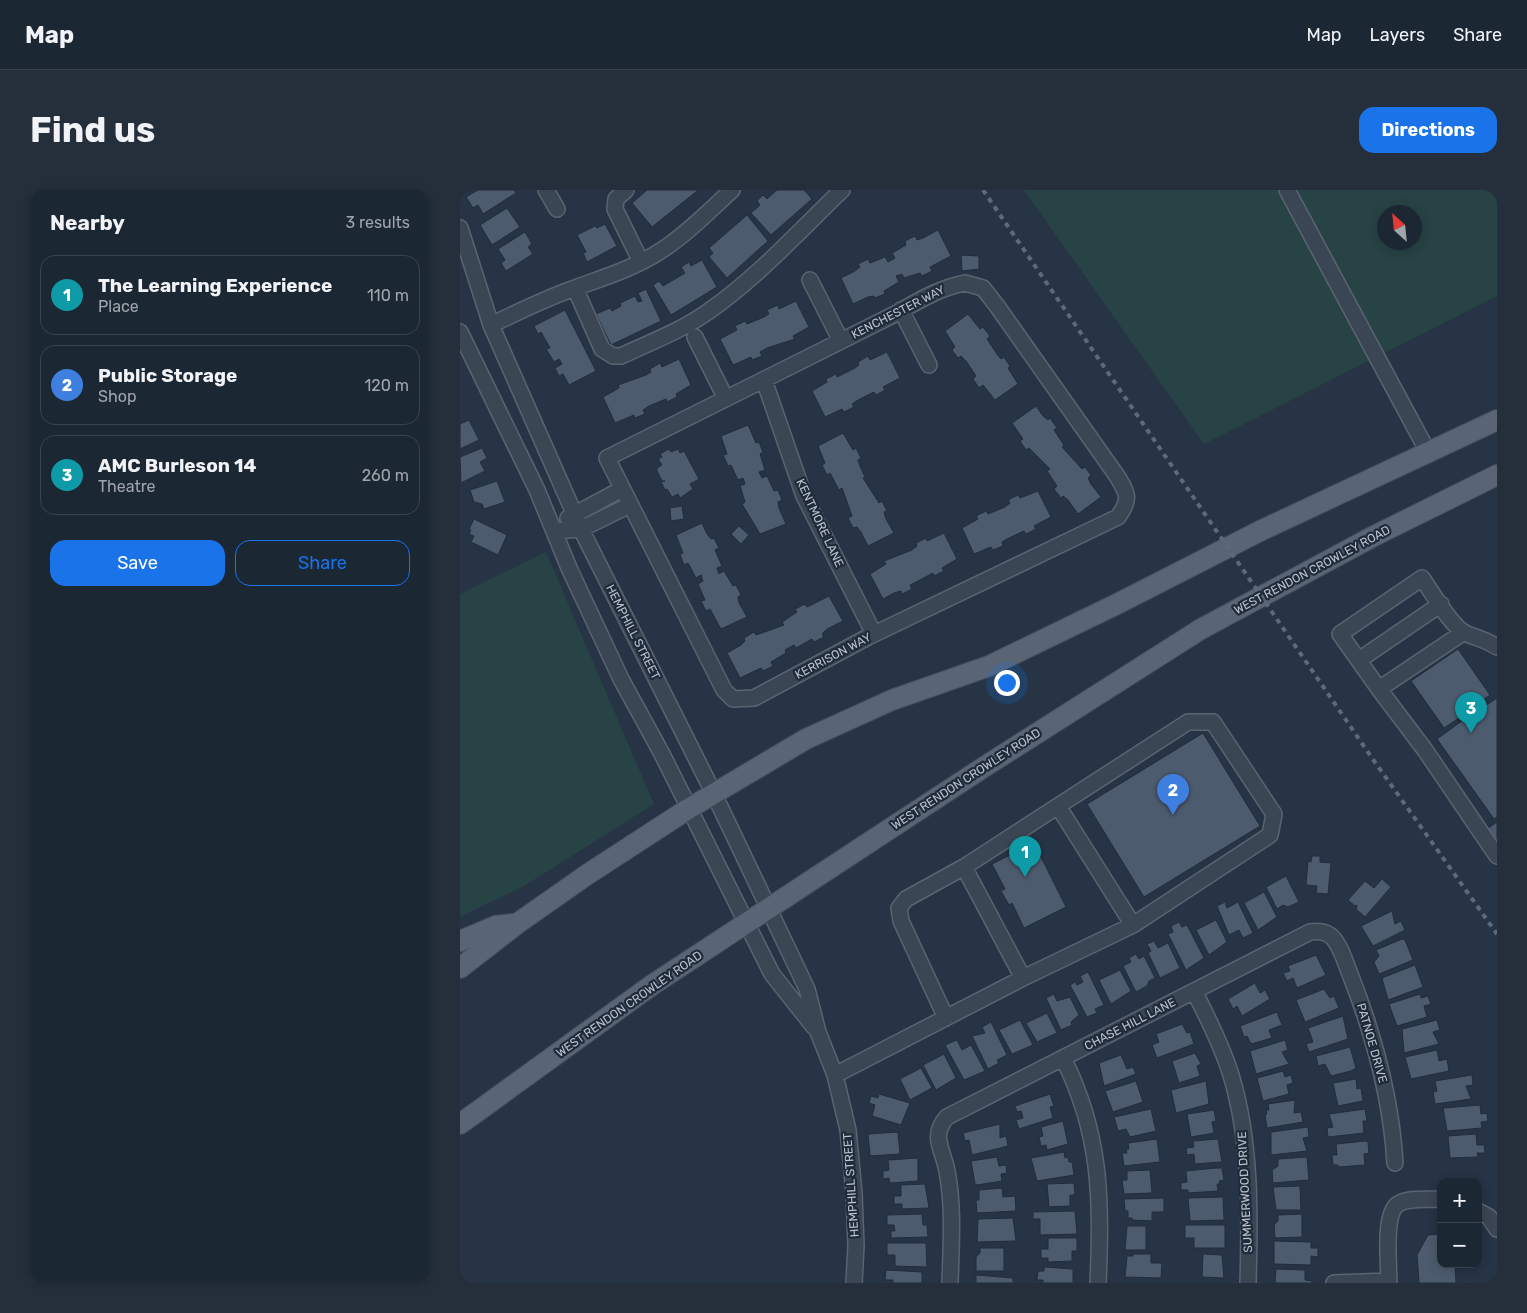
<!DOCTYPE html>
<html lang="en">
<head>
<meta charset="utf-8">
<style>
	:root { --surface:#1c2734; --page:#252f3c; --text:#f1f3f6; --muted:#a0a5ac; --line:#3a444f; --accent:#1a73e8 }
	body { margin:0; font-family:Rubik,sans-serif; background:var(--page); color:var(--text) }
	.controls { position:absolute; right:15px; bottom:15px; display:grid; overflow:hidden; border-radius:10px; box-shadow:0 2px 12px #0003 }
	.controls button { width:45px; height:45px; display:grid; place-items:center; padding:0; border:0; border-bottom:1px solid var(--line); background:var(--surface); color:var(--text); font:25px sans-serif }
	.compass { position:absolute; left:917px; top:15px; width:45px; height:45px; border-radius:50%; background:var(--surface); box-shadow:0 2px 12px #0003; rotate:333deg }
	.you { position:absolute; left:546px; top:492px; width:18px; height:18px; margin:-12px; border:4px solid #fff; border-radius:50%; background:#1a73e8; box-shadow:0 0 0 8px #1a73e833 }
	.badge { display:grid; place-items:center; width:32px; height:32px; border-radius:50%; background:var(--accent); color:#fff; font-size:16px; font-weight:700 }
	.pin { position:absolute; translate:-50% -41px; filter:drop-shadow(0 1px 2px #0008) }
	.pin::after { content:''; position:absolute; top:26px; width:18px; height:15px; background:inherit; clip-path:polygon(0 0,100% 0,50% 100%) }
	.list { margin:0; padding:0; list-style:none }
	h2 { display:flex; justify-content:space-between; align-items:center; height:65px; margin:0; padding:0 20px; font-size:21px }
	h2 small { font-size:16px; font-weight:400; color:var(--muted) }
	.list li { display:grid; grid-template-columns:32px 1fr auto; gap:15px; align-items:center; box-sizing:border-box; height:80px; margin:0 10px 10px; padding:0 10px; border:1px solid var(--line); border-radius:15px }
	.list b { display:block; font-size:19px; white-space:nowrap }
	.list p { margin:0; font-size:16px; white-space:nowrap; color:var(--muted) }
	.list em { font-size:16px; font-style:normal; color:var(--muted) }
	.actions { display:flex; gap:10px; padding:15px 20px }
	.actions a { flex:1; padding:11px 0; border:1px solid var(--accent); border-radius:15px; text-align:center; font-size:18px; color:var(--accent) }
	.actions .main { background:var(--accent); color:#fff }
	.map { position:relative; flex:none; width:1037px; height:1093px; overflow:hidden; border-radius:15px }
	header { display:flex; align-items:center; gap:30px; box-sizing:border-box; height:70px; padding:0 25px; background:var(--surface); border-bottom:1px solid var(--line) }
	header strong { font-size:24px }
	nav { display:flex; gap:28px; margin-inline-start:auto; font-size:18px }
	.intro { display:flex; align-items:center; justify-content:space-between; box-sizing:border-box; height:120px; padding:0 30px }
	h1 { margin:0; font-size:35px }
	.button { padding:12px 22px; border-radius:15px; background:var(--accent); color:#fff; font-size:18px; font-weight:700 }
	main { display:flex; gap:30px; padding:0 30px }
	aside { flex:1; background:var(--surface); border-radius:15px; box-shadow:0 2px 12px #0003 }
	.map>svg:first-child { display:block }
</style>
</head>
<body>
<header>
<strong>Map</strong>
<nav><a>Map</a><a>Layers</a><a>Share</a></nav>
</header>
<div class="intro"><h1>Find us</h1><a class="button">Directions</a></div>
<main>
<aside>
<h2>Nearby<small>3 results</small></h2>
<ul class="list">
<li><span class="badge" style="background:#0f9aa8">1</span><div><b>The Learning Experience</b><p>Place</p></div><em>110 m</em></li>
<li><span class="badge" style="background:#3f7fe0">2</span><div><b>Public Storage</b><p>Shop</p></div><em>120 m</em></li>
<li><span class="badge" style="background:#0f9aa8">3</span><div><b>AMC Burleson 14</b><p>Theatre</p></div><em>260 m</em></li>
</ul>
<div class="actions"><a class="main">Save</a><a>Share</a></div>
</aside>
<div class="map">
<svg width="1037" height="1093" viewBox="0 0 1037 1093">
	<rect width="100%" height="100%" fill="#263445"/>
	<!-- green -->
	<path fill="#284345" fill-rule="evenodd" d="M564,0H1037V106L744,254ZM924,22H954V52H924Z
		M86,362L194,614L64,696L0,727V404Z"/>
	<!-- building -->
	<path fill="#4d5b6e" stroke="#222d3b" d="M18,0H54L56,3L23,24L18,15L13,18L6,7Z
		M187,0H237V1L192,37L172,13Z
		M317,0H344L352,9L311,45L291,23L300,15L297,11L303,5L307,9Z
		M47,18L60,37L32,55L20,35Z
		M287,25L308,51L267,88L249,67L253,63L249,58Z
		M145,34L157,56L127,72L123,63L126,62L117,45L135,36L137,38Z
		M478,40L491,66L470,77L472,81L462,86L460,83L444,88L442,84L436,86L439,92L424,101L425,104L415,108L414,106L408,107L393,114L381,88L395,81L400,77L398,74L408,69L410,73L425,67L428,72L435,68L432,63L446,55L445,51L455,46L457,50L463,48Z
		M65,42L72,54L68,57L73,64L46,81L41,73L45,70L38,59Z
		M501,65L519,66V79L502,81Z
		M242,70L257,97L211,125L193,95L199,91L203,96L225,83L221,77L229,72L231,76Z
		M186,99L201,131L151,155L136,124L150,118L152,121L161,116L160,113L175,106L178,112L182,111L178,103Z
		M336,111L349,137L333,146L335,149L307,158L300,162L302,166L292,170L291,167L273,175L260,149L277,140L275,136L285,131L287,134L304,127L309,124L307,120L318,115L319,119Z
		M105,120L136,181L109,195L103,184L99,186L95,178L102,174L99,169L94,172L86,159L90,158L81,142L78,144L74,136Z
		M508,124L520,139L523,137L530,146L527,149L537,164L541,169L544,167L550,176L548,178L558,194L535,210L523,195L519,198L513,189L516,186L506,171L501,166L498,168L492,160L495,157L485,141Z
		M427,162L440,188L423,197L425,200L416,205L414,202L398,210L392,214L394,217L384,222L382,219L365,227L352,201L367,192L366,189L376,184L377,187L395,178L399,175L398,172L408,166L410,170Z
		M219,169L231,195L216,204L217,207L207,212L206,209L189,216L183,220L185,224L175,228L174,225L155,233L143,207L159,198L158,195L186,185L191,182L190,179L200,173L202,177Z
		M576,216L583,226L588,230L590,228L597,238L594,240L604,255L602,257L622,279L625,277L631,285L628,288L631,294L641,307L618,324L608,310L603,306L601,308L594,299L597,296L587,281L590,279L569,258L566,260L560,251L563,249L552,233Z
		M9,230L19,250L0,259V234Z
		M288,235L296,253L299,252L303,262L300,264L305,280L299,282L302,288L307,286L314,301L318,300L322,310L318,312L319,318L326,334L300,344L282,314L285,312L280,296L285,294L283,288L278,290L271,275L268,276L263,265L267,264L261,246Z
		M383,243L393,260L396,258L401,268L398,270L400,276L405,287L403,288L419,313L422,311L427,321L424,322L426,329L434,343L408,356L401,342L397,337L393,338L388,328L392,326L382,298L379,300L370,283L367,285L362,275L365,273L358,256Z
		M22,258L27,268L20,272L25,281L1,293L0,267Z
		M209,259L211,262L218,259L220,263L224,261L239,289L230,294L233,299L220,308L218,304L212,307L207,299L205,300L201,292L205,291H202L197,281V278L202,275L198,269L202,267L200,264Z
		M37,291L45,312L24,319L22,314L14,312L10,300Z
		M578,301L591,327L574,336L576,339L566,344L564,341L547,349L542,352L543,356L533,360L531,357L514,364L502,338L518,329L516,326L526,321L528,324L545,317L550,313L548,310L558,305L560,308Z
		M222,316L224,329L211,331L210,318Z
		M14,329L47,345L38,365L11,352L14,346L9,344L11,340L9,339Z
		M242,333L247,344L251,349L254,348L259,358L255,360L262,376L257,378L259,384L264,381L273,396L276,395L281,405L278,407L279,413L287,427L261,439L250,419L246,421L241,411L245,410L238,394L243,391L241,385L236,388L228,373L224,375L220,364L223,363L216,345Z
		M279,336L289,345L281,354L271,344Z
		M484,343L497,369L482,378L484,381L474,386L473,383L456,392L450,395L452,399L442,404L441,401L434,403L423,409L410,384L426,374L424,371L452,360L457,356L456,353L466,348L467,351Z
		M369,406L383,431L367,439L362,444L364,447L354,452L352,449L336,458L334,455L325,460L326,463L311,472L313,476L303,481L301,478L280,488L267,463L281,455L285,451L284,448L294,442L296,445L324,435L322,432L337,422L335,419L345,414L347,417Z
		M998,459L1030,505L1016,515L1019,520L1037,508V627L1034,629L977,549L1010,525L1008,522L984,538L951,491Z
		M743,543L800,636L684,707L627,614Z
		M1037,632V654L1027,639Z
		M574,653L606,717L564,738L552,713L549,715L541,701L545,699L532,674Z
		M852,666H860V672L871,673L868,704L856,703L857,696L846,695L848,671L851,672Z
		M826,686L839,712L828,717L823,715L817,719L806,697Z
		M922,689L931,697L905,727L896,719L897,715L895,716L888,710L905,691L914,698Z
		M804,702L817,727L798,740L784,713Z
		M765,712L767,718L778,712L793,743L783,748L779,740L769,745L757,716Z
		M932,721L935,734L941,731L945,740L913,756L901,736Z
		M756,730L767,752L749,765L736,740Z
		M719,732L722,737L727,735L744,768L726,780L708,744L713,742L711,736Z
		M942,749L945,750L953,770L919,784L914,772L919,766L916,760Z
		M694,751L698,758L708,753L720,778L700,788L688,763L691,761L687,754Z
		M676,764L679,769L684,766L695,788L689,791L687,796L676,802L663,776L671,772L669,768Z
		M856,765L866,785L837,798L833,788L827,791L823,783L830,781L828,776Z
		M955,775L963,797L928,810L922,788Z
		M660,780L671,801L651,814L639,790Z
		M628,782L644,815L635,819L637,823L627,827L610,795L615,792L617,795L623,792L620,786Z
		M795,793L800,803L805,800L810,809L782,826L777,816L773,819L768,809Z
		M864,799L870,808L874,806L879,818L845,832L836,810Z
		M594,804L597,811L610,807L619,825L611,832L612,835L601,840L586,808Z
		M960,804L961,808L968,806L971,814L964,816L967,827L937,836L929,814Z
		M817,822L822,835L809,840L812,848L791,854L787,846L784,847L780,836Z
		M587,823L597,843L577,852L566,833Z
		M883,826L888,849L849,862L846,854L853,852L848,838Z
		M560,830L573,855L552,864L539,840Z
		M977,830L980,840L973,842L979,854L944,863L942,839Z
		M531,832L547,865L537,870L539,873L528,879L512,846L525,843L522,837Z
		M722,834L727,843L730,842L734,854L697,868L692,855L699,852L696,844Z
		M497,850L502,860L511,855L525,881L504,890L485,855Z
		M825,850L828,860L822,862L829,874L796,884L790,861Z
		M890,857L896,878L891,881L871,886L865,874L858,876L856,866Z
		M977,860L979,871L987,869L989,881L951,889L945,867Z
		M735,863L741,874L737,876L740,886L719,893L712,871Z
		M484,864L496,888L476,900L463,875Z
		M661,865L667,879L673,877L676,884L644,896L639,873Z
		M461,878L472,898L450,910L440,889Z
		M823,881L825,887L831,885L833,893L827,895L829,904L803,911L797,888Z
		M1012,885L1013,895L1006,896L1011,909L975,914L973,902L977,901L975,891Z
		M896,889L897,899L901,898L903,911L878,916L873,893Z
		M676,891L683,912L653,922L645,901Z
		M746,891L749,914L716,923L711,900Z
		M419,904L450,913L441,935L412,926L415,915L409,913L411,906L418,908Z
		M590,904L594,916L590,917L593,928L559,939L556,930L563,928L561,921L557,922L555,916Z
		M835,910L834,923L841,922L843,932L807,938L805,925L807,924L806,920H809L808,914Z
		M1020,915L1021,924L1027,923L1028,931L1021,932L1022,938L987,941L983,918Z
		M691,919L696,941L670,947L666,939L658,941L654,927Z
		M905,919L907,931H903L904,943L868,947L867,938L873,937L869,924Z
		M754,920L756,931L752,932L754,943L731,947L727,924Z
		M603,931L608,954L587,960L586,955L581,956L579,947L583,946L581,937Z
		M540,934V948L546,946L548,956L512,965L509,950L505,951L503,943Z
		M848,937L849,947L843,948L847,961L811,965V942Z
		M438,942L440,964L410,966L408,944Z
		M1016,944L1017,955H1024L1025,963H1017L1018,967L990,968L988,946Z
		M697,949L700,972L664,976L662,963H667L666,959H669L668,953Z
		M758,949L762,972L735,974L734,964L727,965L726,958L734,957L733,951Z
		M905,951L908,952L909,963L904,964L905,975L878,977V975H873L872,965H877L876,954Z
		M604,962L605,968L608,967L609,972H612L614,985L577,991L571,968Z
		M537,967L539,976L546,975L547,983L541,984L542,991L517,995L515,994L511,971Z
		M847,967L849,990L813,993L812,980L818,976V969Z
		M458,968V991L430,993L429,988L423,989V981L429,980L428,970Z
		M756,978H762L764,990L759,991L760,994H757L758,1001L728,1003V1000H721V993L727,992L726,981Z
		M690,980L692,1003L664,1004L662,990H667V981Z
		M614,993L615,1005H610V1016L589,1017L587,994Z
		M465,994L469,1018L442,1019V1014H434V1006H441V995Z
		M840,996L841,1020H816L813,997Z
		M542,998L543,1007L555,1006L556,1021L517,1023L516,1010H519V1000Z
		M763,1007L764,1030L730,1031L728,1008Z
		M704,1008V1022H692V1031L672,1030V1028H668V1021H665L664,1009Z
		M615,1021L617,1044L580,1045V1029H573V1022Z
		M462,1024L463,1035H467L468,1047L431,1048V1041H435L434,1035H427V1025Z
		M842,1024V1047L815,1048L814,1035L818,1031V1025Z
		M553,1028L556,1051L517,1052L518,1029Z
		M725,1035H765V1058H734V1048H725Z
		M667,1036H686V1060H665Z
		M981,1044V1074H995L996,1093H959L957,1065L968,1045Z
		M588,1048H617V1061H612V1071L588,1072V1068H581V1059H588Z
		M814,1051L851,1052V1058H858V1067L851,1066V1075L814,1074Z
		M427,1053H466L467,1077L435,1076V1065H427Z
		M520,1058H544V1081H516V1067L520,1063Z
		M673,1064H691V1073H702L701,1088L665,1087L667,1066H673Z
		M743,1064L762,1065L764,1088L742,1087Z
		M584,1077L613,1079V1093H583V1090H577L578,1081H584Z
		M816,1079L845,1080V1090L852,1091V1093H815Z
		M426,1080L462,1082V1093H465H433V1090H425Z
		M516,1085L553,1088V1093H516Z"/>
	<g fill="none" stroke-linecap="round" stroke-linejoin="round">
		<!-- minor casing -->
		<g stroke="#5a6471" stroke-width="18">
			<path id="minor" d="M86,0L97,19
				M166,0L156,9L155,19L181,72
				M827,0L968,262
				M0,38L31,135L121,339L254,604L347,799L358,842L375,885L388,940L394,1003L396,1056L394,1093
				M350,90L381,151
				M505,93L523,98L537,116L657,286C668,304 671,309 658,327L408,447L294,508L273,509L264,500L147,268L435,124C458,111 479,98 505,93Z
				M115,98L142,159L153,166H161C191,152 223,140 249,121C298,87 339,41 382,0
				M441,120L469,175
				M31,135C58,122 86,108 115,98C145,87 175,78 202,60C228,43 249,21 272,0
				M0,142L77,300L109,378L161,489L202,564L312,784L354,837
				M235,147L265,207
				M304,190L344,306L414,444
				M108,328L162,299
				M94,341L121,339L170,315
				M1004,442L919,499L880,444L962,388C972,402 990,435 1005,443C1016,448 1027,450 1037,457
				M899,470L981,414
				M919,499L965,560L1037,666
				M563,788L504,677L598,616
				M734,801C748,828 762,856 771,885C791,951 790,1024 788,1093
				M486,828L441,731L439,718L446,709L504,677
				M603,868C641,943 642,1011 638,1093
				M375,885L563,788L673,735L810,645L814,624L753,532H728L598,616L673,735
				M1018,1021L1029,1027L1037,1039
				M490,1093C491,1056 494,1018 487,981C483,959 470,946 487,927L850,742C859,741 865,741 872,747C881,756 885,772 890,784C914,845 931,907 935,973
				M874,1093L929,1091
				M929,1093C929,1075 923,1024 938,1014C949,1007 968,1010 981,1009"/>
		</g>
		<!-- major casing -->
		<g stroke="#454f5d" stroke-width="22">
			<path id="major" d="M0,751L36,736L52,734
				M0,778L58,733L128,684L228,619L346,549L432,510L529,476L657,414L800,341L1037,230
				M0,934L192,795L524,577L741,439L914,346L1037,285"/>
		</g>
		<!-- minor -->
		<use href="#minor" stroke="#3b4654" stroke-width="15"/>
		<!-- major -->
		<use href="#major" stroke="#596574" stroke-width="20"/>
		<!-- rail -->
		<path stroke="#5d6a7b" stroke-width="4" stroke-dasharray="5 5" stroke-linecap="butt" d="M523,0L912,568L1037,744"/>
	</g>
	<g text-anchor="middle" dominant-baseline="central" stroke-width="4.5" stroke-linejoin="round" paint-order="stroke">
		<!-- street labels -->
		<g font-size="12" fill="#b9c1cd" stroke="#1f2b3a">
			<text transform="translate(438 122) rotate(-27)">KENCHESTER WAY</text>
			<text transform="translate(360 333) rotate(65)">KENTMORE LANE</text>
			<text transform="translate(852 380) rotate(-28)">WEST RENDON CROWLEY ROAD</text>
			<text transform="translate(173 442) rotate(63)">HEMPHILL STREET</text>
			<text transform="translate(373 466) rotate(-28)">KERRISON WAY</text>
			<text transform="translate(506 589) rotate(-33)">WEST RENDON CROWLEY ROAD</text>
			<text transform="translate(169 814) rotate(-35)">WEST RENDON CROWLEY ROAD</text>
			<text transform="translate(670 834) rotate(-27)">CHASE HILL LANE</text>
			<text transform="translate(912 853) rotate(74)">PATNOE DRIVE</text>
			<text transform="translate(391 995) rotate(-94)">HEMPHILL STREET</text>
			<text transform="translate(785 1002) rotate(-93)">SUMMERWOOD DRIVE</text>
		</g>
	</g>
</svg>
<div class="controls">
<button>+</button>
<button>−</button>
</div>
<svg class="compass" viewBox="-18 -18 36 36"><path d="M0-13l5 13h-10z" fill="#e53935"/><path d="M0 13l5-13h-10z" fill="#a0a5ac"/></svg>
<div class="you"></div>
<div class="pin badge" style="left:565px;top:687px;background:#0f9aa8">1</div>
<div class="pin badge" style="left:713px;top:625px;background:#3f7fe0">2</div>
<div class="pin badge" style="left:1011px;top:543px;background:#0f9aa8">3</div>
</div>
</main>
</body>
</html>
